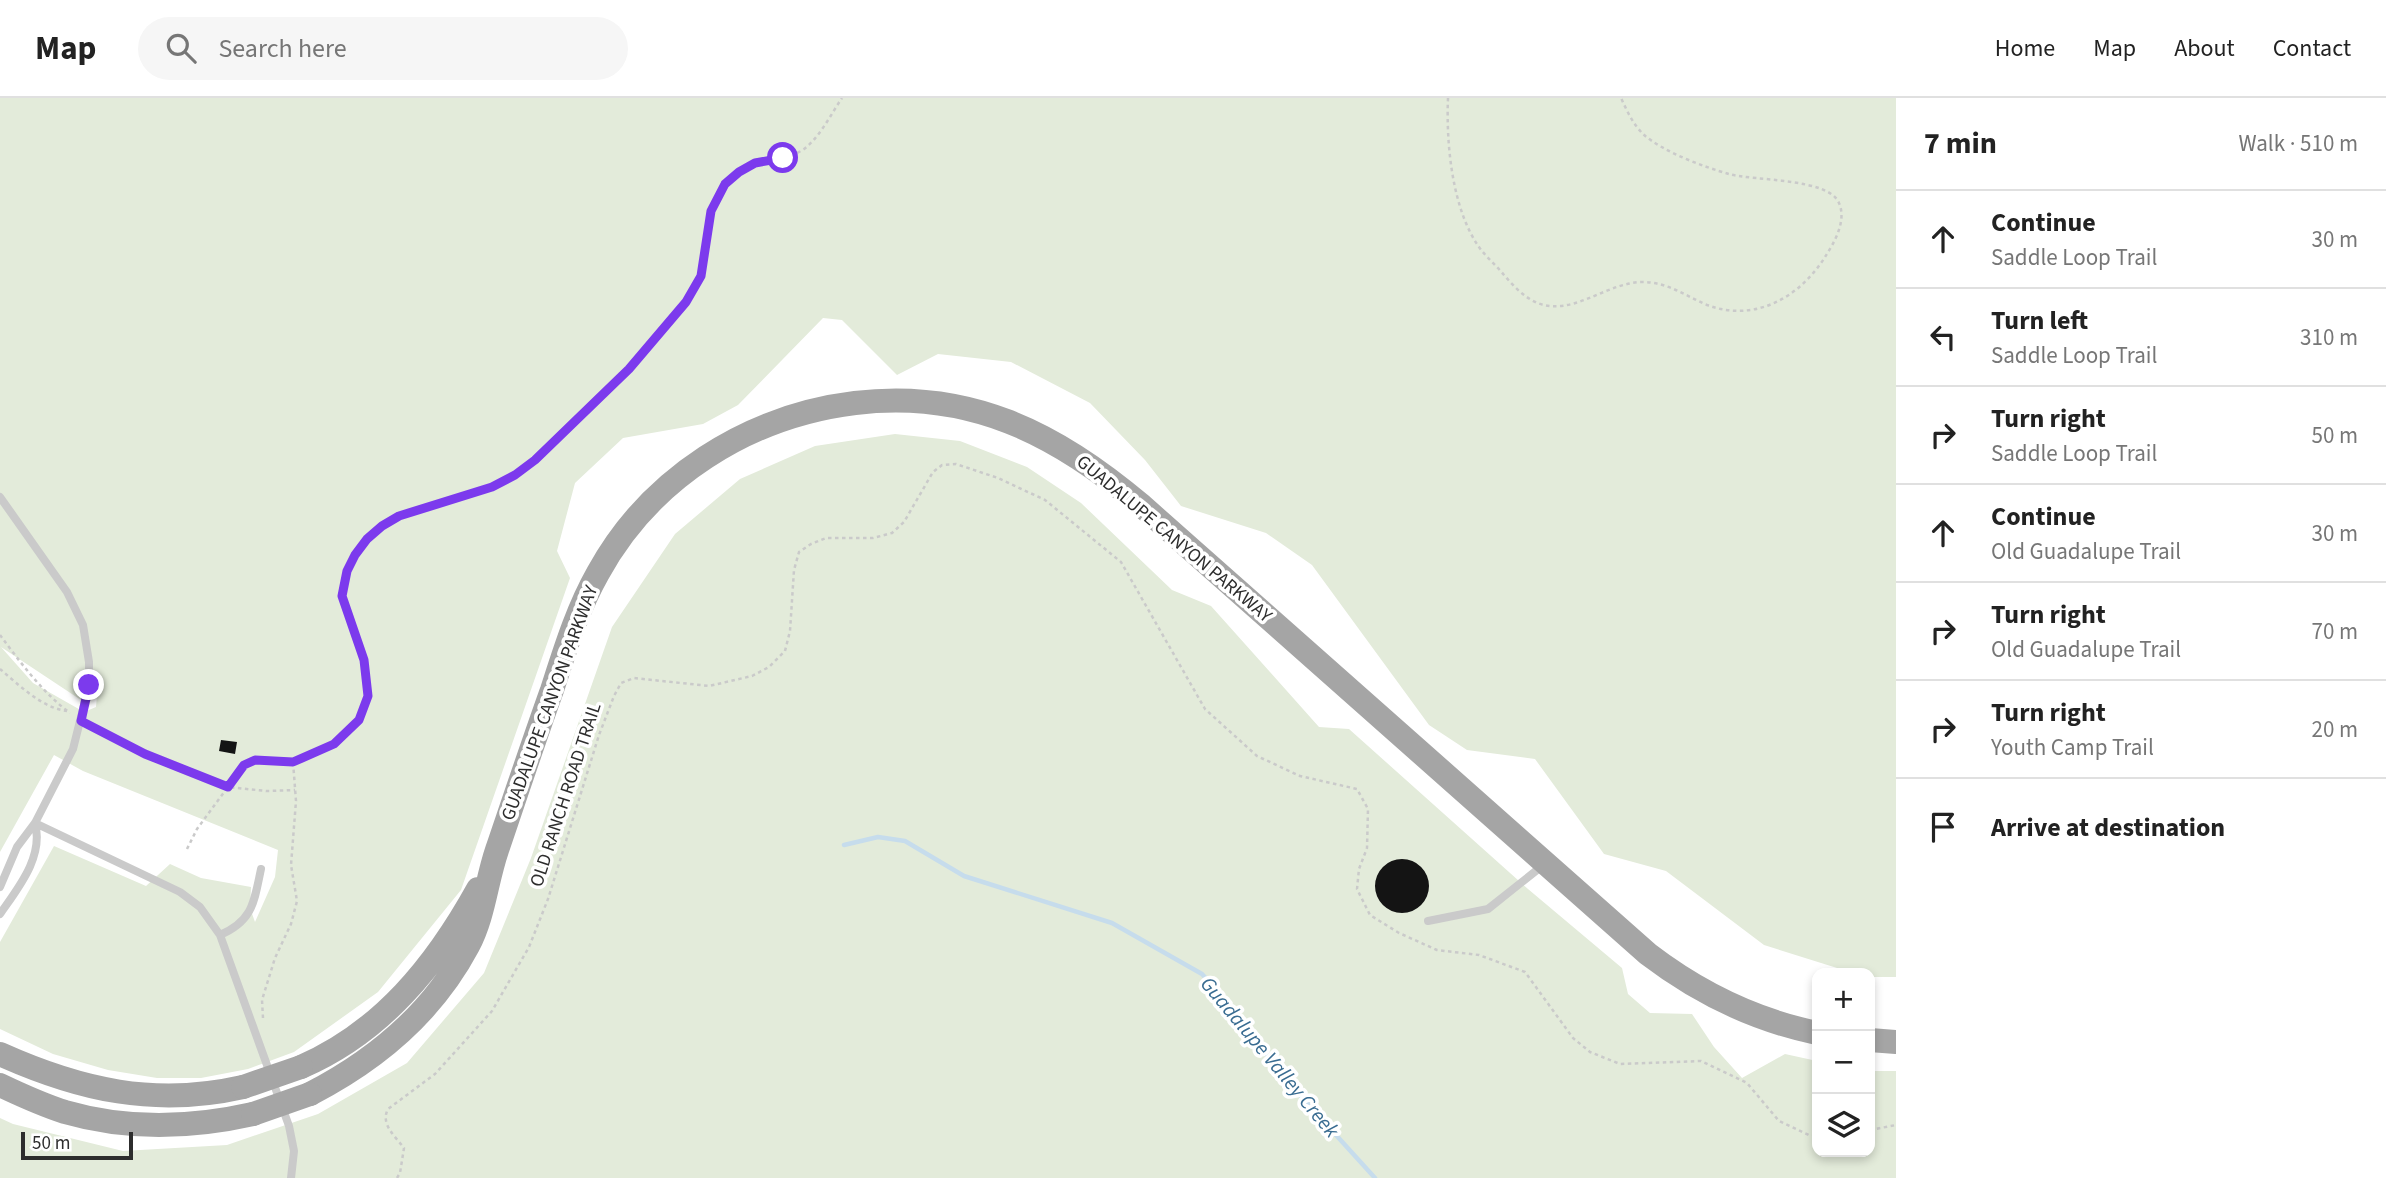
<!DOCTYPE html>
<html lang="en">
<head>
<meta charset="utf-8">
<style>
	:root { --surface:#fff; --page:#f6f6f6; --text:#222; --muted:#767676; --line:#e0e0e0 }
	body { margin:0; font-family:"Source Sans 3",sans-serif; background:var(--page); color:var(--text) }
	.controls { position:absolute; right:21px; bottom:21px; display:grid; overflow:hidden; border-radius:14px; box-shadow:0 4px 10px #0003 }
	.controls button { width:63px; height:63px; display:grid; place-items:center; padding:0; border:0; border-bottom:2px solid var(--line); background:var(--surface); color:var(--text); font:35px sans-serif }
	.scale { position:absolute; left:21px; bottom:18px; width:112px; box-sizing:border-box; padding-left:7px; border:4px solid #2d2d2d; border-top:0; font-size:19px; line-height:24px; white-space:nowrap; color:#2d2d2d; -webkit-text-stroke:5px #fff; paint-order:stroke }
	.stop { position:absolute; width:21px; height:21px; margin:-16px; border:5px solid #7c3aed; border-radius:50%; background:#fff }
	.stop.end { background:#7c3aed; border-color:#fff; box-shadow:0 2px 7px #0008 }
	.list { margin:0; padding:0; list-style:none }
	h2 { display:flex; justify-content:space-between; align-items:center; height:91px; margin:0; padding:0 28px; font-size:30px }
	h2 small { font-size:23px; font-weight:400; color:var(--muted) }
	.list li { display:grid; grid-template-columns:46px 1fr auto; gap:21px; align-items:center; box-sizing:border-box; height:98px; padding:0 28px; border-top:2px solid var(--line) }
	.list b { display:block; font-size:26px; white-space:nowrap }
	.list p { margin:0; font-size:23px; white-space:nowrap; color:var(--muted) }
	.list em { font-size:23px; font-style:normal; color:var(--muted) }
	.icon { flex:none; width:38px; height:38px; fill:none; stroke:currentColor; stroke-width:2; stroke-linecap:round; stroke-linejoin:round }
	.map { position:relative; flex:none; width:1896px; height:1080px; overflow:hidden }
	header { display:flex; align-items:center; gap:42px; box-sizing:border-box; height:98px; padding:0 35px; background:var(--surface); border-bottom:2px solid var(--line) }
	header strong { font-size:33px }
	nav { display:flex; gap:38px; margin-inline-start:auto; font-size:24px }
	.search { width:490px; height:63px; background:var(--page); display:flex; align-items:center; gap:18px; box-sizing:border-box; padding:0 24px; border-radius:38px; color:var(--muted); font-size:26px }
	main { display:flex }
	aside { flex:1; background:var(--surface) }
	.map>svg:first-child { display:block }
</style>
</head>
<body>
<header>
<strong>Map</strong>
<div class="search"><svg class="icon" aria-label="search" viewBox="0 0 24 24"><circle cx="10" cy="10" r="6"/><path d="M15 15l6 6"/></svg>Search here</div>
<nav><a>Home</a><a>Map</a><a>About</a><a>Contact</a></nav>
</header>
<main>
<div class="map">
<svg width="1896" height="1080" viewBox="0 0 1896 1080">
	<rect width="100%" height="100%" fill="#fff"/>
	<!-- green -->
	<path fill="#e3ebda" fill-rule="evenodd" d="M0,0H1896V879H1870V875H1853L1764,847L1666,773L1604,756L1535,661L1467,652L1429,627L1312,467L1266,435L1181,408L1145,362L1090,305L1011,264L938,256L897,277L842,222L823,220L738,307L703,326L623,340L575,385L557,453L570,480L461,792L378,894L294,954L248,971L201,980H157L108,972L53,956L0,931V844L54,748L146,788L170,766L201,780L251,789L250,810L255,824L275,779L278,752L83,673L54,657L0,754ZM1,549L87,606L97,597L96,609L84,614L33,585Z
		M895,336L960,343L1027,369L1081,405L1172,492L1211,508L1319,629L1349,631L1528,791L1622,870L1628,896L1650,915L1692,916L1714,949L1742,980L1785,956L1817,963V1054H1870V973H1896V1080H0V1020L13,1026L123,1053L227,1047L318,1016L407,965L484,875L531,760L612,529L675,436L740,381L815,348Z"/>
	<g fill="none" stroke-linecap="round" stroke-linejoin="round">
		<!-- stream -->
		<path stroke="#c6dcec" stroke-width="4.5" d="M844,747L878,739L905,743L964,778L1112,825L1202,876L1241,919L1277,972L1375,1080"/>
	</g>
	<!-- building -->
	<path fill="#141414" d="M221,642L237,644L235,656L219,653Z
		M1375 788a27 27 0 1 1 54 0a27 27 0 1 1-54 0Z"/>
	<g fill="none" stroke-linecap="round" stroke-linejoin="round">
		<!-- path -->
		<path stroke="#cacaca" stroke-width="2.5" stroke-dasharray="3.5 3.5" stroke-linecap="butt" d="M1448,0C1446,45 1452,111 1479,149C1486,159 1496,167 1504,177C1516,191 1531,207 1551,208C1581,211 1611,184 1643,184C1667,184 1686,198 1707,207C1755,225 1800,199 1825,159C1834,145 1847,123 1839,105C1829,80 1754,83 1729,76C1704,69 1663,54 1643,36C1633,26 1627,13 1621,0
			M0,537C20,564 43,595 70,615
			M0,571C19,587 42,610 67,613
			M90,628L145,656L228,689L266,693L295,692
			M187,751L197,731L244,667C260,660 274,666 291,664C300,663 327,651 334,645C371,620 374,581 358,542C353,527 343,513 342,497C342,479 352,458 364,444C388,416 420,412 454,403C483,394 511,382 534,363C548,352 560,339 572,326C600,299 628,272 654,243C668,226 686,209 696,189C712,156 701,117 724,88C749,56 778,69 804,51C820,39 831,16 842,0
			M263,920L262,902L275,860L291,826L297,803L291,767L296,703L293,664
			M1870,1032L1896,1027
			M397,1080L400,1075L404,1050C395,1038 380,1026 388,1011L435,976L492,913L529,849L548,801L599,637L614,598L621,585L634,580L709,588L752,578L769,569L785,553L790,533L794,472L799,454L811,446L826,440H873L892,435L904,424L933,374L942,367L956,366L998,380L1045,402L1121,464L1205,611L1257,658L1300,678L1357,691L1368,711L1367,750L1359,771L1357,791L1370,817L1399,835L1437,852L1479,857L1525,874L1573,940L1590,954L1620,966L1701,963L1747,985L1779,1023L1809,1037H1817"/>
		<!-- service -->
		<path stroke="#cacaca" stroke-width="8" d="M0,399L67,494L83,527L89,564V587L73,651L35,725L17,749L0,789
			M35,725L180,794L200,809L220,837L289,1028L294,1053L291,1080
			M0,816C18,790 44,759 35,725
			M1428,823L1488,811L1542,768
			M220,837C253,823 254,804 261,771"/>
		<!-- primary -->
		<path stroke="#a5a5a5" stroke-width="24" d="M1870,942L1896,944
			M0,956C80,992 155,1009 243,989
			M301,969C382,934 436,867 478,791
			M0,987C21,997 43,1007 65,1014C127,1032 191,1030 253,1016
			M310,996C376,962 433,914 468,848C484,818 486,784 497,752C515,699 533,645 552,592C565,552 577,512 598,475C650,380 748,318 855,305C969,291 1056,335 1141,407L1648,856C1699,895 1755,922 1817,935"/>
		<!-- primary-bridge -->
		<path stroke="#a5a5a5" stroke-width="24" d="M243,989L301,969
			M253,1016L310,996"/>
	</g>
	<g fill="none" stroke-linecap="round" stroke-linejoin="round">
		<!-- route -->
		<path stroke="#7c3aed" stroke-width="9" d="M89,587L81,623L145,656L228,689L244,667L255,662L293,664L334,646L359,622L368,598L364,562L342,498L347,473L355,457L367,441L382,428L399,418L492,389L515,377L535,362L629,271L686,204L701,178L711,113L725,86L739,74L755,65L783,60"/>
	</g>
	<g text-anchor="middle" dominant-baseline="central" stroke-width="7" stroke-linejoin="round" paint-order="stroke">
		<!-- street labels -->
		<g font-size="19" fill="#2d2d2d" stroke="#fff">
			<text transform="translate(1174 441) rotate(40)">GUADALUPE CANYON PARKWAY</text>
			<text transform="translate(550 605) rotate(-70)">GUADALUPE CANYON PARKWAY</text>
			<text transform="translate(566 697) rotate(-72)">OLD RANCH ROAD TRAIL</text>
		</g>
		<!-- water labels -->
		<g font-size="21" font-style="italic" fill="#396c91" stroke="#fff">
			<text transform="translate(1270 959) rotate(50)">Guadalupe Valley Creek</text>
		</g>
	</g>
</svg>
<div class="controls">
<button>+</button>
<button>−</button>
<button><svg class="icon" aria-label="layers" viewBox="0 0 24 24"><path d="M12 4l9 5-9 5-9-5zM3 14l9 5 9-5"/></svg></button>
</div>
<div class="scale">50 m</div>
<div class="stop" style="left:783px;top:60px"></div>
<div class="stop end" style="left:89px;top:587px"></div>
</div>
<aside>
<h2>7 min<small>Walk · 510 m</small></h2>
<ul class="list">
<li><svg class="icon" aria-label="ahead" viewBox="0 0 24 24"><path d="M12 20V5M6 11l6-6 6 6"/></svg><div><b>Continue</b><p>Saddle Loop Trail</p></div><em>30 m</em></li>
<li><svg class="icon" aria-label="left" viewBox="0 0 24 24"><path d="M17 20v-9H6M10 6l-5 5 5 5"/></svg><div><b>Turn left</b><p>Saddle Loop Trail</p></div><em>310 m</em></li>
<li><svg class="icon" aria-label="right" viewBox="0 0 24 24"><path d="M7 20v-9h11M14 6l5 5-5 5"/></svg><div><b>Turn right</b><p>Saddle Loop Trail</p></div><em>50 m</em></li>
<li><svg class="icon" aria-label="ahead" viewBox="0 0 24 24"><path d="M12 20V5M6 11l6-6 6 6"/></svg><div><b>Continue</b><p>Old Guadalupe Trail</p></div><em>30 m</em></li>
<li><svg class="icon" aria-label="right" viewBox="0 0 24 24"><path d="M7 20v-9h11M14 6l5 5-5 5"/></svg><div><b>Turn right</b><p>Old Guadalupe Trail</p></div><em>70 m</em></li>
<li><svg class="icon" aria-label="right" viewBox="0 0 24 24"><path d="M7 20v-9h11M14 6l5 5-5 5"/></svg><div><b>Turn right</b><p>Youth Camp Trail</p></div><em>20 m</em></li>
<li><svg class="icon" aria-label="arrive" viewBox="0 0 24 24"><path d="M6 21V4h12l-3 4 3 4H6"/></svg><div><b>Arrive at destination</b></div></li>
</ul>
</aside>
</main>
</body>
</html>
